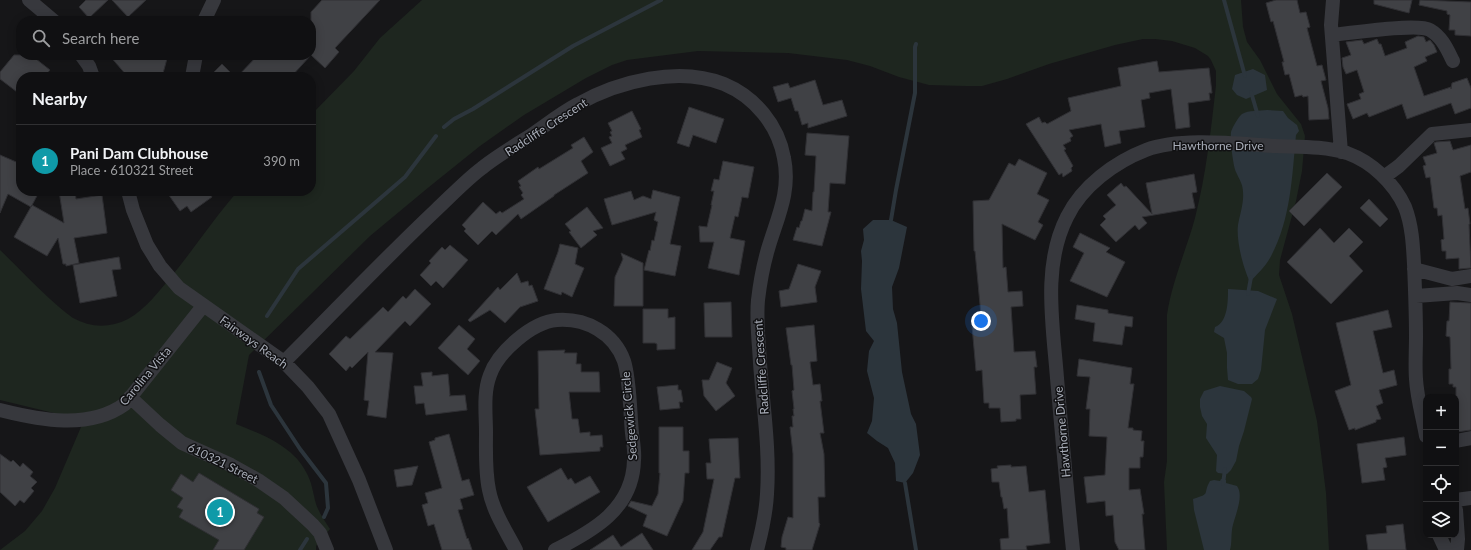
<!DOCTYPE html>
<html lang="en">
<head>
<meta charset="utf-8">
<style>
	:root { --surface:#101012; --page:#1e1e20; --text:#f1f3f6; --muted:#9c9d9f; --line:#303032; --accent:#f2b134 }
	body { margin:0; font-family:Lato,sans-serif; background:var(--page); color:var(--text) }
	.controls { position:absolute; right:12px; bottom:12px; display:grid; overflow:hidden; border-radius:8px; box-shadow:0 2px 10px #0003 }
	.controls button { width:36px; height:36px; display:grid; place-items:center; padding:0; border:0; border-bottom:1px solid var(--line); background:var(--surface); color:var(--text); font:20px sans-serif }
	.you { position:absolute; left:981px; top:321px; width:14px; height:14px; margin:-10px; border:3px solid #fff; border-radius:50%; background:#1a73e8; box-shadow:0 0 0 6px #1a73e833 }
	.badge { display:grid; place-items:center; width:26px; height:26px; border-radius:50%; background:var(--accent); color:#fff; font-size:13px; font-weight:700 }
	.pin { position:absolute; translate:-50% -50%; border:2px solid #fff; box-shadow:0 1px 4px #0006 }
	.list { margin:0; padding:0; list-style:none }
	h2 { display:flex; justify-content:space-between; align-items:center; height:52px; margin:0; padding:0 16px; font-size:17px }
	h2 small { font-size:13px; font-weight:400; color:var(--muted) }
	.list li { display:grid; grid-template-columns:26px 1fr auto; gap:12px; align-items:center; box-sizing:border-box; height:72px; padding:0 16px; border-top:1px solid var(--line) }
	.list b { display:block; font-size:15px; white-space:nowrap }
	.list p { margin:0; font-size:13px; white-space:nowrap; color:var(--muted) }
	.list em { font-size:13px; font-style:normal; color:var(--muted) }
	.icon { flex:none; width:22px; height:22px; fill:none; stroke:currentColor; stroke-width:2; stroke-linecap:round; stroke-linejoin:round }
	.map { position:relative; flex:none; width:1471px; height:550px; overflow:hidden }
	.search { position:absolute; background:var(--surface); box-shadow:0 2px 10px #0003; left:16px; top:16px; width:300px; height:44px; display:flex; align-items:center; gap:10px; box-sizing:border-box; padding:0 14px; border-radius:16px; color:var(--muted); font-size:15px }
	.panel { position:absolute; background:var(--surface); box-shadow:0 2px 10px #0003; left:16px; top:72px; width:300px; height:124px; border-radius:16px }
	.map>svg:first-child { display:block }
</style>
</head>
<body>
<div class="map">
<svg width="1471" height="550" viewBox="0 0 1471 550">
	<rect width="100%" height="100%" fill="#161618"/>
	<!-- green -->
	<path fill="#1e261f" d="M422,0H1241L1243,27L1247,42L1260,60L1277,94L1301,124L1305,136L1302,171L1296,201L1280,260L1279,275L1292,314L1317,421L1326,493L1329,550H1167L1164,482L1167,461V315C1172,281 1186,251 1195,218C1206,175 1211,130 1216,85V71L1211,60L1208,56L1195,48L1172,41L1155,39H1143L1115,45L1049,64L1007,79L982,86H966L929,85L899,77L870,66L847,60L788,53L698,51L627,60L612,65L586,78L524,115L480,146L429,187L370,236L249,355L236,424C261,434 293,446 306,472C312,482 313,493 316,504C319,513 325,521 330,529L316,546V550H0L25,531L42,511L55,488L81,427V414L62,415L0,400V250C17,266 32,283 50,299C57,305 64,312 73,318C91,328 110,328 128,319C146,309 158,292 171,277C194,249 214,218 238,191H311V115L354,71L380,38Z"/>
	<!-- water -->
	<path fill="#2c353c" d="M1253,69L1265,75L1267,90L1246,99L1237,95L1232,89L1235,75Z
		M1267,110L1283,111L1288,118L1297,125L1299,131L1296,135C1292,177 1291,220 1270,258C1265,267 1257,274 1250,282C1243,268 1236,240 1238,225C1240,214 1244,203 1243,192C1243,184 1239,179 1236,172C1233,166 1230,139 1231,132C1232,128 1239,116 1242,114C1249,110 1259,111 1267,110Z
		M873,220H891L907,227L899,268L892,287L893,309L897,323L902,372L911,414L916,424L920,455L913,473L905,483L896,481L895,463L888,448L877,441L867,433L872,421L874,398L867,371L869,351L874,341L866,331L861,289L862,261L861,251L864,240L863,229Z
		M1228,289L1258,291L1277,299L1265,330L1261,370L1258,379L1252,384H1238L1228,380L1227,368V353L1224,338L1214,332L1215,327C1228,322 1228,301 1228,289Z
		M1220,386L1244,391L1251,397L1252,399L1244,431L1239,446L1236,461L1231,470L1227,474L1218,473L1216,471L1217,455L1206,438L1207,424L1202,416L1200,407V399L1204,391Z
		M1221,479L1226,480V483L1237,486C1245,497 1233,519 1232,530C1231,537 1232,543 1230,550H1204L1194,510L1193,499C1212,493 1202,495 1210,481L1214,480L1220,481Z"/>
	<g fill="none" stroke-linecap="round" stroke-linejoin="round">
		<!-- stream -->
		<path stroke="#2c353c" stroke-width="4" d="M1224,0L1245,76
			M1251,92L1258,116
			M444,127L454,119L473,109L573,46L661,0
			M891,220L896,190L915,93V47L916,44
			M1248,294L1251,277
			M267,316L298,269L405,177L436,136
			M259,372L271,405L300,449L326,483L328,508L324,517
			M905,483L916,550
			M1223,484L1225,469
			M300,550L307,539"/>
	</g>
	<!-- building -->
	<path fill="#404145" stroke="#303034" d="M86,0H108L89,18L79,7Z
		M112,0H146L128,17Z
		M322,0H380L335,48L339,52L325,68L311,55L291,77H237L258,55H311V12Z
		M1276,0H1297L1300,13L1306,12L1310,27L1307,28L1317,66L1322,65L1326,80L1321,81L1328,108L1329,119L1309,120L1308,96L1303,97L1302,95L1295,97L1289,74L1285,75L1282,62H1284L1273,21L1271,22L1266,3Z
		M1374,0H1412L1409,13L1374,4Z
		M1420,0L1471,2V36L1455,35V30H1449L1450,15L1447,14V11L1419,5Z
		M1418,36L1424,37L1426,42L1430,40L1434,45L1437,52L1425,57L1427,61L1414,67L1424,96L1451,87V89L1452,83L1467,78L1471,88V108L1455,114L1451,103L1407,119L1402,104L1369,117L1367,113L1353,119L1347,104L1361,99L1359,94L1364,92L1357,70L1346,74L1343,67L1342,58L1351,55L1346,42L1362,40L1364,44L1377,39L1379,44H1381L1385,56L1407,48L1405,42Z
		M14,55H31L50,70L44,77H21V95L0,79V72Z
		M109,55H168L162,77H128Z
		M1157,61L1159,72L1209,68L1212,93H1209L1210,100L1188,103L1190,127L1176,129L1171,89L1149,93L1150,98L1141,100L1145,127L1119,131L1121,143L1105,147L1101,124L1069,130L1073,136L1070,138L1071,141L1063,145L1066,149L1064,150L1073,166L1071,168L1072,171L1063,177L1062,173L1059,175L1026,124L1039,117L1042,123L1045,122L1047,124L1071,111L1068,98L1121,86L1118,68Z
		M222,64L235,77H209Z
		M815,80L823,105L842,100L847,116L808,128V123L802,125L798,111H795L791,98L778,102L773,87L788,83L790,88Z
		M689,107L724,119L716,143L693,135L689,147L677,143Z
		M632,111L641,129L639,130L642,137L625,145L627,149L621,152L625,159L610,166L601,148L612,143L609,137L612,136L610,132L612,131L608,123Z
		M807,133L849,136L845,184L830,183L828,212H831L822,246L793,240L797,227L799,228L801,221H802L805,209L812,211L813,192H814L816,156L805,155Z
		M584,137L593,152L581,161L588,173L554,195V196L521,219L518,214L496,235L492,231L478,245L464,231L466,229L462,225L483,202L496,214L500,211L502,213L524,199L521,195L523,193L519,187L521,186L518,181L538,167L539,169L573,148L571,145Z
		M1450,141L1453,150L1471,145V172L1460,176L1465,209L1468,208L1470,224H1469L1471,268L1459,269V258L1446,259V251H1442L1441,240L1444,239L1442,215L1438,216L1437,208H1434L1430,177L1426,178L1423,166L1426,165L1423,157L1437,153L1434,143L1436,142Z
		M0,155L21,164V191H32L38,194L31,207L8,194L0,213Z
		M1019,159L1047,173L1037,194L1049,200L1038,222L1043,225L1035,240L1002,224L1003,268L1006,267L1008,292L1022,291L1023,306L1011,307L1014,352L1035,351L1037,367H1034L1036,394L1020,395L1021,419H1016V421L1001,422L1000,408H989V403H984L982,370L976,371L972,326H982L975,251H974L973,201L989,200L1009,163L1015,166Z
		M723,161L754,167L748,198L742,197L738,217L735,216L730,238L745,241L739,275L708,268L714,242H700L699,226L707,227L712,205H711L714,191H711L714,179L719,180Z
		M1327,173L1342,187L1304,226L1289,211Z
		M1194,174L1197,192L1192,193L1195,208L1142,217L1147,223L1139,230L1135,225L1116,242L1100,225L1106,219L1103,216L1116,205L1107,195L1121,183L1124,187L1126,186L1152,214L1146,183Z
		M653,190L680,197L670,244L681,246L675,276L644,270L649,250L650,251L652,240L654,241L658,222L654,220L656,212L612,225L604,199L631,191L634,200L643,196L651,199Z
		M59,191H75L76,199L102,195L107,233L74,238L79,263L66,266V264H63L58,238L47,256L14,237L32,205L64,223Z
		M166,191H208L212,197L191,212L187,206L180,211Z
		M1369,199L1388,219L1380,227L1360,208Z
		M587,207L603,228L593,231L597,235L581,248L569,232L571,231L565,224Z
		M1320,228L1334,243L1349,228L1363,242L1349,256L1363,271L1331,304L1287,262Z
		M1080,233L1110,248L1106,252L1125,262L1107,297L1070,281L1084,253L1073,247Z
		M560,244L578,248L575,264L584,268L572,297L562,292L561,295L544,289L558,252Z
		M450,245L468,260L443,288L436,281L431,286L420,275L431,263L429,261L442,247L445,250Z
		M621,253L643,263V306H614L615,277L623,259Z
		M119,257L121,269L112,270L117,296L80,303L73,265Z
		M798,264L821,271L815,287L817,302L781,307L779,291L789,289Z
		M517,273L521,283L528,281L529,286L532,285L538,301L520,307L505,323L490,310L470,322L468,320L498,287L500,290Z
		M415,289L431,304L410,326L405,321L375,352L393,353L386,418L367,415L369,401L364,400L368,352L352,368L350,366L346,371L329,354L346,336L350,339L383,307L388,312L403,296L406,299Z
		M731,302L732,337H705L704,303Z
		M1450,302L1471,303V430L1456,432V387H1453V384H1449V369H1451L1450,337L1446,336L1447,321H1449Z
		M1077,305L1108,310V313L1133,317L1132,327L1125,326L1122,345L1093,341L1095,323L1075,319Z
		M643,309H668V318L675,317V349L657,350V344L655,343H643Z
		M1388,310L1392,327L1373,331L1383,373L1394,370L1397,385L1379,390L1383,403L1376,406L1381,419L1376,420V422L1355,430V428L1349,430L1335,391L1351,385L1336,323Z
		M459,325L475,339L467,349L480,361L468,375L438,348Z
		M814,325L817,361L810,362L813,385L820,384L822,401H820L824,433H820L824,454L825,497H818L819,523L820,524L812,550H786V548L781,547L782,537L788,517L793,518V454L790,427H793L792,416H794L793,409H794L792,391L794,390L792,365H791L786,328Z
		M565,350L564,353H577L576,364H581V372H599L600,392H569L572,419H578L580,433L590,432V436L602,435L603,447H600V451L540,455L535,409H539L538,351Z
		M1079,359L1132,368L1130,384H1134L1128,428H1133V430L1142,431L1141,441H1144L1143,457H1140V468H1129V490L1140,489L1144,514H1142L1145,550H1119L1115,542L1113,515L1106,516L1105,501L1087,503L1084,477L1105,475L1107,437L1089,436L1090,409H1086L1090,377L1077,376Z
		M717,362L732,368L726,383L735,396L716,411L704,396L702,380H709Z
		M432,372V376L448,374L450,395L449,396L465,395L467,410L426,415L424,403L416,404L414,386H423L421,373Z
		M678,385V390H681L683,402H679L680,408L660,410L657,387Z
		M659,427H683V451H689V473H685L683,501L667,536L643,526L647,515L628,506L631,501L652,506L658,494L660,473H659Z
		M449,434L462,481L469,479L474,495L460,499L463,509L458,510L467,539L468,538L472,550H442L434,524L428,526L422,505L428,503L425,493L442,488L429,442L435,440V438Z
		M1404,437L1406,455L1385,458L1387,467L1383,468L1385,480L1362,483L1357,444Z
		M738,438L740,478H735L722,537H719L710,550H692L703,532L714,479H707L706,463H711L709,439Z
		M0,454L11,462L13,460L20,467L23,463L33,472L30,476L37,482L31,488L34,491L24,503L20,500L15,506L0,492Z
		M1011,465V467L1026,466L1029,492L1045,490L1050,543L1026,546L1027,550H1001L1000,539L1009,538L1007,508L1004,509L1002,497H1001L999,482H992L991,469L998,468L997,466Z
		M418,466L412,485L397,487L394,470Z
		M561,468L568,480L571,478L575,484L590,476L600,492L548,522L527,487Z
		M199,473L259,509L257,513L264,517L244,550H213L219,540L179,517L183,510L177,507L183,498L171,490L181,474L193,482Z
		M1403,524L1406,550H1368L1366,535L1387,533L1386,526Z
		M642,533L653,550H590L613,535L621,547Z"/>
	<g fill="none" stroke-linecap="round" stroke-linejoin="round">
		<!-- street -->
		<path stroke="#37383d" stroke-width="14" d="M29,0L54,21
			M1333,0L1331,25L1341,152
			M204,21L214,0
			M1332,35C1350,33 1418,23 1430,30C1442,37 1447,49 1453,61
			M81,55L89,66L93,77
			M192,77L196,55
			M1384,177L1399,166L1432,134L1471,130
			M128,191L133,210L147,245L160,266L179,288L284,362L308,387L329,414L359,480L386,550
			M1414,269L1452,279L1471,276
			M1416,296L1457,293L1471,295
			M284,362C335,311 384,259 436,210C451,196 466,180 482,168C497,156 514,146 530,136C546,125 561,113 578,104C619,81 679,66 724,84C755,97 778,125 784,158C791,192 777,218 768,249C763,266 760,283 758,300C756,321 759,342 760,363C763,406 770,450 767,494C766,513 762,531 757,550
			M130,397L160,425L182,443L231,465L258,480L284,498L313,525L320,533L327,550
			M0,410C40,420 89,430 125,404L203,306
			M1456,441L1471,438
			M1456,500L1471,498
			M1456,510L1458,539L1457,550
			M1439,535L1446,550
			M516,550C506,531 493,511 489,490C485,471 486,451 486,432C486,414 483,393 490,375C498,352 532,322 557,320C586,318 614,333 624,361C630,380 630,413 632,433C633,442 635,452 634,460C633,509 593,531 555,550
			M1073,550C1067,493 1062,435 1057,378C1053,325 1042,266 1067,217C1082,186 1115,162 1146,150C1181,137 1238,144 1275,146C1299,147 1324,146 1347,153C1372,162 1394,183 1405,207C1412,225 1413,245 1414,264C1415,288 1416,312 1416,336C1416,350 1415,365 1416,379C1417,398 1423,418 1426,436"/>
	</g>
	<g text-anchor="middle" dominant-baseline="central" stroke-width="3" stroke-linejoin="round" paint-order="stroke">
		<!-- street labels -->
		<g font-size="12" fill="#a8adb8" stroke="#111113">
			<text transform="translate(546 127) rotate(-33)">Radcliffe Crescent</text>
			<text x="1218" y="145">Hawthorne Drive</text>
			<text transform="translate(254 342) rotate(36)">Fairways Reach</text>
			<text transform="translate(761 367) rotate(-94)">Radcliffe Crescent</text>
			<text transform="translate(145 376) rotate(-50)">Carolina Vista</text>
			<text transform="translate(629 416) rotate(-95)">Sedgewick Circle</text>
			<text transform="translate(1062 432) rotate(-95)">Hawthorne Drive</text>
			<text transform="translate(223 463) rotate(26)">610321 Street</text>
		</g>
	</g>
</svg>
<div class="controls">
<button>+</button>
<button>−</button>
<button><svg class="icon" aria-label="locate" viewBox="0 0 24 24"><circle cx="12" cy="12" r="6"/><path d="M12 2v4M12 18v4M2 12h4M18 12h4"/></svg></button>
<button><svg class="icon" aria-label="layers" viewBox="0 0 24 24"><path d="M12 4l9 5-9 5-9-5zM3 14l9 5 9-5"/></svg></button>
</div>
<div class="you"></div>
<div class="pin badge" style="left:220px;top:512px;background:#0f9aa8">1</div>
<div class="search"><svg class="icon" aria-label="search" viewBox="0 0 24 24"><circle cx="10" cy="10" r="6"/><path d="M15 15l6 6"/></svg>Search here</div>
<section class="panel">
<h2>Nearby<small></small></h2>
<ul class="list">
<li><span class="badge" style="background:#0f9aa8">1</span><div><b>Pani Dam Clubhouse</b><p>Place · 610321 Street</p></div><em>390 m</em></li>
</ul>
</section>
</div>
</body>
</html>
